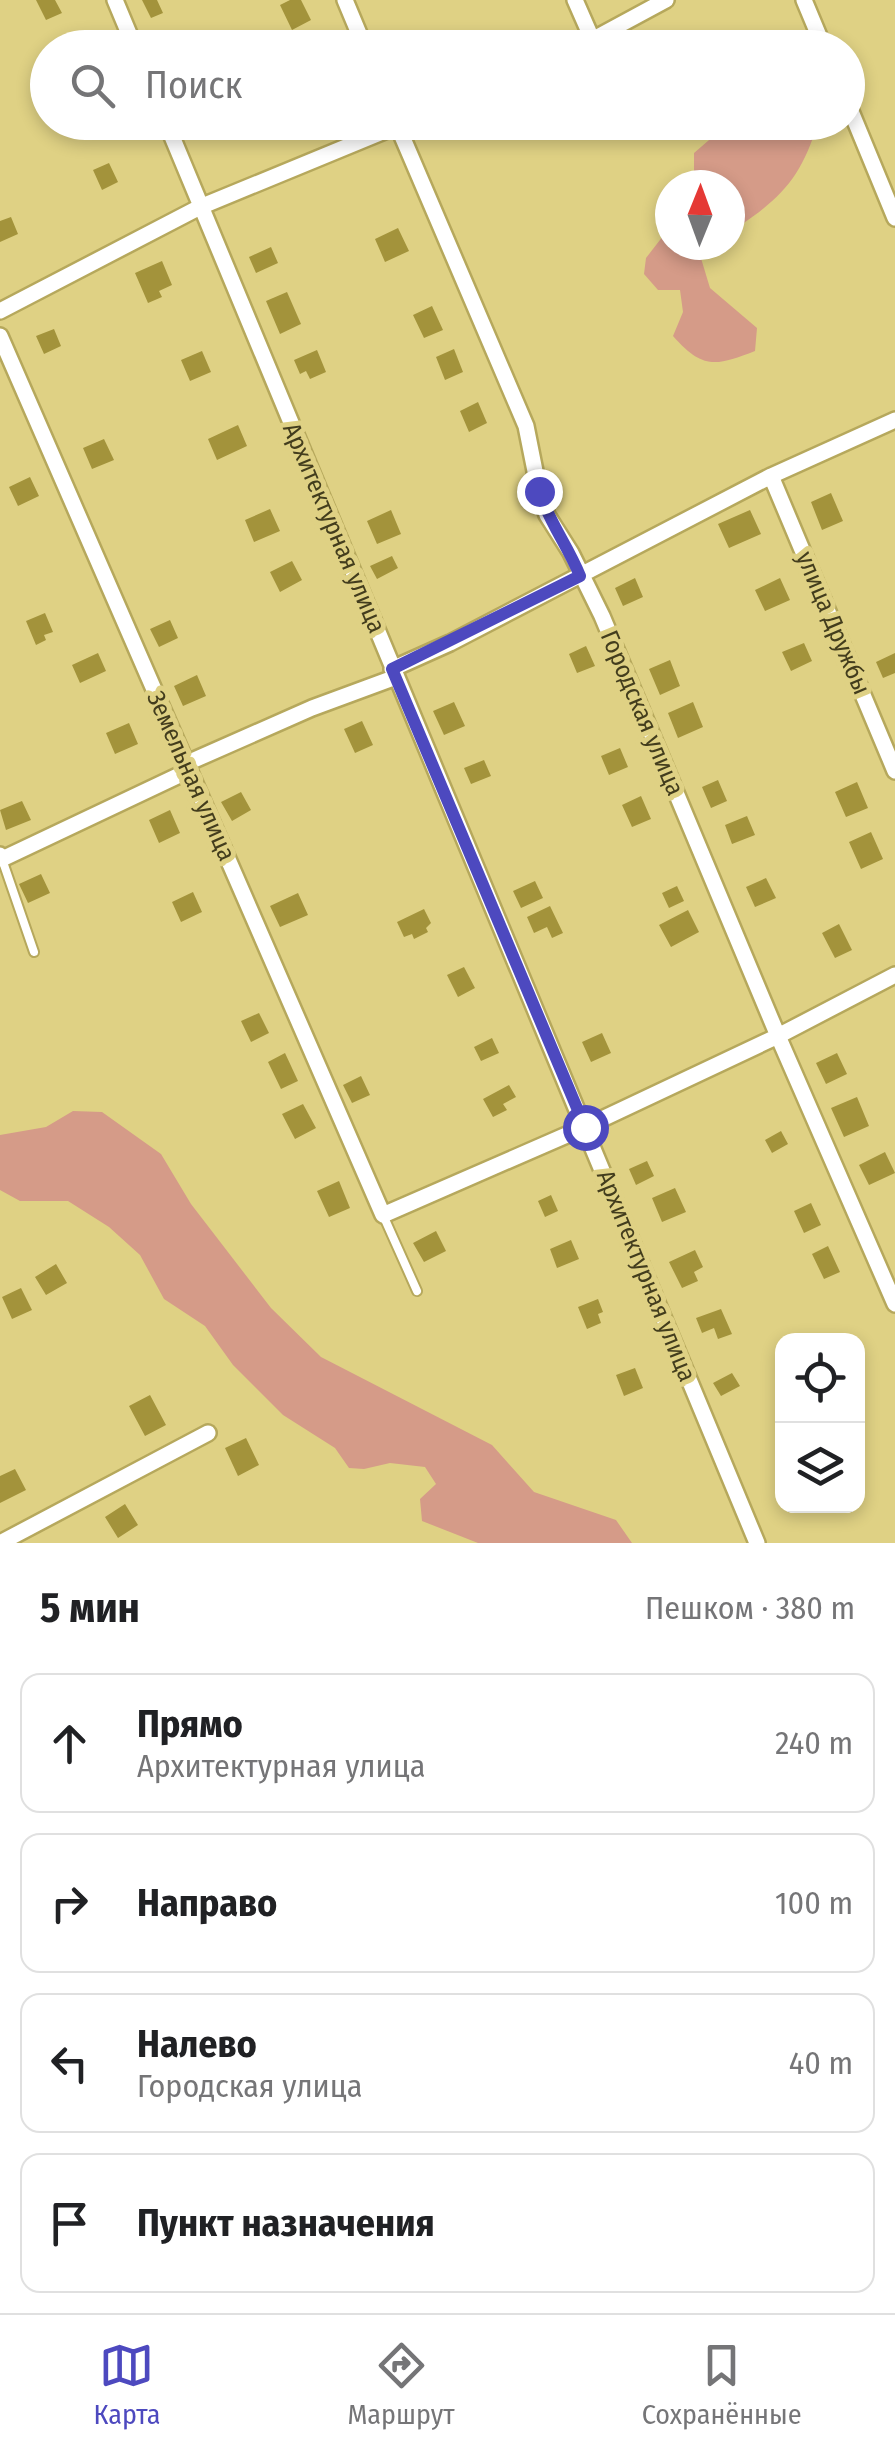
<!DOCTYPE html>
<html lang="ru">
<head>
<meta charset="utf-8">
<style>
	:root { --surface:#fff; --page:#f6f6f6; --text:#202124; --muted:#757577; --line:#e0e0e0; --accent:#4d49bf }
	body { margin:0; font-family:"Fira Sans Condensed",sans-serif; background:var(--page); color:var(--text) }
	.controls { position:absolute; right:30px; bottom:30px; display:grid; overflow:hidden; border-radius:20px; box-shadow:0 5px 15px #0003 }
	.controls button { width:90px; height:90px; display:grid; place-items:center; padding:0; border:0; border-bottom:2px solid var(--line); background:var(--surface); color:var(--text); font:50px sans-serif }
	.compass { position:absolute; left:655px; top:170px; width:90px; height:90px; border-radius:50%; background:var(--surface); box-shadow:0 5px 15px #0003; rotate:1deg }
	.stop { position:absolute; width:30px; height:30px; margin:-22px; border:8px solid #4d49bf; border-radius:50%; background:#fff }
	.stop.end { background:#4d49bf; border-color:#fff; box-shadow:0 2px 10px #0008 }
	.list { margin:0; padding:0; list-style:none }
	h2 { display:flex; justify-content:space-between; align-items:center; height:130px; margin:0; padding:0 40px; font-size:42px }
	h2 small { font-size:32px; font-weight:400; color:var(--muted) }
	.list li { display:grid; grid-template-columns:65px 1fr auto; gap:30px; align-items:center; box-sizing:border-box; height:140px; margin:0 20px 20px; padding:0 20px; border:2px solid var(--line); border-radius:20px }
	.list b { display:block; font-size:38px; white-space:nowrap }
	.list p { margin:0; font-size:32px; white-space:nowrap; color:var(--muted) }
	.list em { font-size:32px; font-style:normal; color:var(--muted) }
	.icon { flex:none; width:55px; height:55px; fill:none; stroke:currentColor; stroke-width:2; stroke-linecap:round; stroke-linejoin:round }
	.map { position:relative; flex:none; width:895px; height:1543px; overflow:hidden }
	.search { position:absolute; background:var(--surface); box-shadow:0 5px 15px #0003; left:30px; right:30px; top:30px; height:110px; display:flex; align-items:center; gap:25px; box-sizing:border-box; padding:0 35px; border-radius:55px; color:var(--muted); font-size:38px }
	.sheet { height:770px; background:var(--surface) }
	nav { display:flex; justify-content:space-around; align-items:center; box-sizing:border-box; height:140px; border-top:2px solid var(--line); background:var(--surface); font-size:28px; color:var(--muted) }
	nav a { display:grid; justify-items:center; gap:5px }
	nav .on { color:var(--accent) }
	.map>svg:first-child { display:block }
</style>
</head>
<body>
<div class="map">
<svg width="895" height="1543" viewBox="0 0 895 1543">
	<rect width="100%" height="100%" fill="#dfd184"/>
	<!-- green -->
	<path fill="#d59b88" d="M723,123H818C802,174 785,195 741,225L730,222V185H698L694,174V153L716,134Z
		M670,227V245H697L710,288L757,328L755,351C716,366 703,370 673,336L683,312L680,290H658L644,274L646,258Z
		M73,1111L102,1112L161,1154L191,1204L271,1308L321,1357L492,1445L534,1492L616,1520L632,1543H478L422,1521L420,1499L436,1484L425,1467L390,1463L364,1469L349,1468L335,1448L283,1415L233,1365L205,1326L164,1299L140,1255L109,1227L68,1201H20L0,1190V1135L46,1127Z"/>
	<!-- building -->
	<path fill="#a3933b" d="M36,0H55L62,13L46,20Z
		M142,0H157L163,13L151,18Z
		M290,0H301L311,20L292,30L280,5Z
		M109,163L118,182L102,190L93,170Z
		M11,217L18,234L0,242V221Z
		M398,228L409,251L385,262L375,239Z
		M271,247L278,263L256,273L249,257Z
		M162,261L172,285L159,291L162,297L148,303L135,273Z
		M287,292L301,324L280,334L266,301Z
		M432,306L443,330L424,338L413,315Z
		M54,329L61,346L44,354L36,336Z
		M454,349L463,372L445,380L436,357Z
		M317,350L326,372L310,379L306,371L300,374L294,360Z
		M202,351L211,372L190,381L181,360Z
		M478,402L487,423L469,432L460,411Z
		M238,425L247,446L217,460L208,439Z
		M104,439L114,460L92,469L83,448Z
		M30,477L39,496L18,506L9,487Z
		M831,493L843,521L822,530L811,502Z
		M270,509L280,531L254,542L245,520Z
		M391,510L401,534L377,544L367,521Z
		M750,510L761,534L729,548L718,524Z
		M392,556L398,568L377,579L370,566Z
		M292,561L302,580L280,592L270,572Z
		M635,578L643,597L623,606L615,588Z
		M780,578L790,600L765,611L755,590Z
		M45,613L53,632L44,635L46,640L36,645L26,621Z
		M170,620L178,638L159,647L150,629Z
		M804,643L812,661L791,671L782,652Z
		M586,646L595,666L577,673L569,654Z
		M98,653L106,671L80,683L72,665Z
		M895,653V673L883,678L876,662Z
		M670,660L680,686L660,695L649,669Z
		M197,675L206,696L183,706L174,686Z
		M454,702L465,726L444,735L433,711Z
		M693,702L703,727L678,738L668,713Z
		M362,721L373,745L355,753L344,729Z
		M129,723L138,744L115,754L106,733Z
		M620,748L628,767L609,775L601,756Z
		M484,760L491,776L471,784L464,768Z
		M718,780L727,801L711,808L702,787Z
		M857,782L868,808L846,817L835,792Z
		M241,792L251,810L232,821L221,802Z
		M641,796L651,819L632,827L622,805Z
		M22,801L31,820L6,830L0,810Z
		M170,810L180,833L159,843L149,820Z
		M747,816L755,835L732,844L725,825Z
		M871,832L883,859L861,869L849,842Z
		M41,874L50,893L28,903L19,884Z
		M766,878L776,898L755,907L746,887Z
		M535,881L543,898L521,908L513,891Z
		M677,886L684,901L669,908L662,893Z
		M193,892L202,912L181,922L172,902Z
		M298,893L308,915L280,927L270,906Z
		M550,906L563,933L552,938L547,927L534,933L527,917Z
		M424,909L431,923L426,928L428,932L414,939L412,934L404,937L397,922Z
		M688,910L699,932L671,947L659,925Z
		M839,924L852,950L835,958L822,933Z
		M464,967L475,988L458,997L447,975Z
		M259,1013L269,1033L251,1042L241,1021Z
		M602,1033L611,1053L591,1062L582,1042Z
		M492,1038L499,1053L481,1061L474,1047Z
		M285,1053L298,1081L281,1089L268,1062Z
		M837,1053L847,1074L826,1084L816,1063Z
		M361,1076L370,1095L352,1103L343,1085Z
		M509,1085L516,1097L503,1104L507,1110L493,1117L483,1099Z
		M857,1097L869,1126L844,1137L831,1108Z
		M303,1104L316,1128L295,1139L282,1114Z
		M781,1131L788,1144L772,1153L765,1140Z
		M885,1152L895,1173L869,1185L859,1165Z
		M647,1161L654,1176L636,1185L629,1169Z
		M339,1181L350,1208L329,1217L317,1191Z
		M675,1188L686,1212L662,1222L652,1198Z
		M551,1195L558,1211L545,1217L538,1201Z
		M811,1203L821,1225L804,1233L794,1211Z
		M436,1231L446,1251L424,1262L413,1243Z
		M571,1240L579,1259L557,1268L550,1249Z
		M828,1246L840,1272L824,1279L812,1254Z
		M695,1250L703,1267L694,1272L698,1281L682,1288L669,1262Z
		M56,1264L67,1283L46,1295L35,1277Z
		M21,1288L32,1310L12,1319L2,1297Z
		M598,1299L603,1312L598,1314L601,1323L587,1329L578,1307Z
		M721,1309L732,1334L718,1339L714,1328L702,1333L696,1318Z
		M635,1368L643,1388L624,1396L616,1375Z
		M732,1373L740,1386L721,1396L713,1383Z
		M150,1395L166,1425L145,1436L129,1406Z
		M246,1438L259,1465L238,1476L225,1448Z
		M15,1469L26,1490L0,1503V1476Z
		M125,1504L138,1525L118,1538L105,1517Z"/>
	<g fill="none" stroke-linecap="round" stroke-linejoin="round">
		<!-- service casing -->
		<g stroke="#b6a85c" stroke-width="12">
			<path id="service" d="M2,859L34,952
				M383,1215L417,1291"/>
		</g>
		<!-- minor casing -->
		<g stroke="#b6a85c" stroke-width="20">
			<path id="minor" d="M115,0L135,48
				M345,0L365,48
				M575,0L593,41
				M804,0L824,48
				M577,48L666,0
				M848,104L895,218
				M166,122L757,1543
				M396,122L526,426L539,491L547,515L571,553L602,616L778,1036L895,1304
				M0,311L200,207L404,123
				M0,336L383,1215L585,1127L778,1036L895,975
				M771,476L895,771
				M392,669L450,643L771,476L895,420
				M185,764L312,708L396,677
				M0,855L2,859L188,771
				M0,1543L208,1433"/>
		</g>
		<!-- service -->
		<use href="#service" stroke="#fff" stroke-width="8"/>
		<!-- minor -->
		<use href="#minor" stroke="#fff" stroke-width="15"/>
	</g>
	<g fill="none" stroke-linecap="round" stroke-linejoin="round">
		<!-- route -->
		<path stroke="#4d49bf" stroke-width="12" d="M539,491C549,522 568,546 580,576L392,669L585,1127"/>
	</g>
	<g text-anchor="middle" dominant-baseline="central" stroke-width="10" stroke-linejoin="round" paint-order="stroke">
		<!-- street labels -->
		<g font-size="25" fill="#433d1d" stroke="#dfd184">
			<text transform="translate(334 528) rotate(67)">Архитектурная улица</text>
			<text transform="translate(833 623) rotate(67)">улица Дружбы</text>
			<text transform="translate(642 713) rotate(67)">Городская улица</text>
			<text transform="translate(191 776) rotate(66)">Земельная улица</text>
			<text transform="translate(646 1276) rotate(68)">Архитектурная улица</text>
		</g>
	</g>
</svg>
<div class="controls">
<button><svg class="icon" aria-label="locate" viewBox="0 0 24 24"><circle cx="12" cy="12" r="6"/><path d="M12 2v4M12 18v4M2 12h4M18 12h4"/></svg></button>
<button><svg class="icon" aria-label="layers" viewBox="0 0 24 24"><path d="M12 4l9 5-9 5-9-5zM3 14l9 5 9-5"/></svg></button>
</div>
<svg class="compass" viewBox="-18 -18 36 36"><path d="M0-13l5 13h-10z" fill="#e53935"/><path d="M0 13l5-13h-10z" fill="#757577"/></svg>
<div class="stop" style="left:585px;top:1127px"></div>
<div class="stop end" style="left:539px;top:491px"></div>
<div class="search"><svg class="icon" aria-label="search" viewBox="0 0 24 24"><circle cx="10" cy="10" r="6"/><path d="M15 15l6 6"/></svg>Поиск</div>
</div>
<section class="sheet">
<h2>5 мин<small>Пешком · 380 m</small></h2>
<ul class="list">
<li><svg class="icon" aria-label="ahead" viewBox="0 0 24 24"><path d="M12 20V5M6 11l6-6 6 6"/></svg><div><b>Прямо</b><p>Архитектурная улица</p></div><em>240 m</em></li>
<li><svg class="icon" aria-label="right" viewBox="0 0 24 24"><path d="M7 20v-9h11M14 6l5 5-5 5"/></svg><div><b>Направо</b></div><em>100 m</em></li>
<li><svg class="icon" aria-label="left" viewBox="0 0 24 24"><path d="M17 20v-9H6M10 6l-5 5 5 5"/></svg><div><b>Налево</b><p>Городская улица</p></div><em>40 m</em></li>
<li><svg class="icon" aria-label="arrive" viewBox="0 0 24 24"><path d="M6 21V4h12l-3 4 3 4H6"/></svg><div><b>Пункт назначения</b></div></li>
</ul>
</section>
<nav>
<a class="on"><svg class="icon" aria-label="map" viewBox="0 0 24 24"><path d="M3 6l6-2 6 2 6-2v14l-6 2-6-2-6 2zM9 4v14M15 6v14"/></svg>Карта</a>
<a><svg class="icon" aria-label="directions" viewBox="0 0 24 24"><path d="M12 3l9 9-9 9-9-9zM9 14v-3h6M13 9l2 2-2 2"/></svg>Маршрут</a>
<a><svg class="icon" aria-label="saved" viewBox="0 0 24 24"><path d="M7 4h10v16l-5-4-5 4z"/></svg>Сохранённые</a>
</nav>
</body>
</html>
